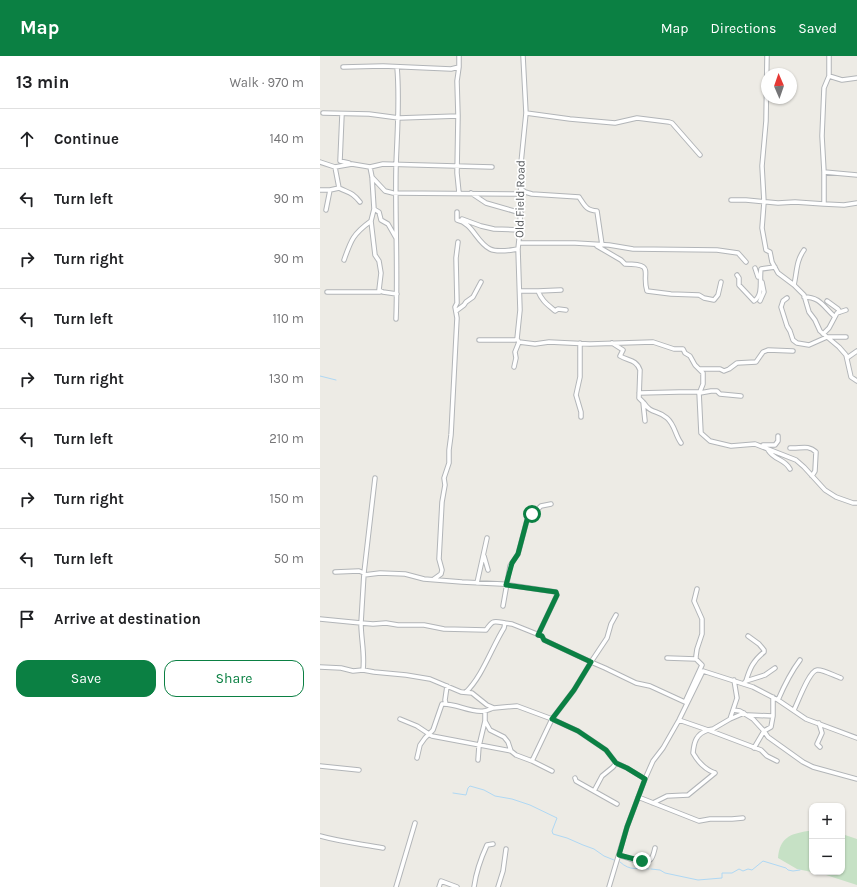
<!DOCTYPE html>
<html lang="en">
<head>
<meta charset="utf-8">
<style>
	:root { --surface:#fff; --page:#f2f2f2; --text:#202124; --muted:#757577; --line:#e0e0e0; --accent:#0b8043 }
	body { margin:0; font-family:Karla,sans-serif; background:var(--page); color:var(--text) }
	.controls { position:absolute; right:12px; bottom:12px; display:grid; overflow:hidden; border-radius:8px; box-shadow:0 1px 3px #0004 }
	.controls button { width:36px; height:36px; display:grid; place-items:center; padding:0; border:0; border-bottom:1px solid var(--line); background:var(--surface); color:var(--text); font:20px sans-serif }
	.compass { position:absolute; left:441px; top:12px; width:36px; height:36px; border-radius:50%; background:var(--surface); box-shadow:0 1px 3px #0004; rotate:358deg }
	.stop { position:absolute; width:12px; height:12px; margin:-9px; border:3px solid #0b8043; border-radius:50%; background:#fff }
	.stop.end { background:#0b8043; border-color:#fff; box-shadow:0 1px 4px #0008 }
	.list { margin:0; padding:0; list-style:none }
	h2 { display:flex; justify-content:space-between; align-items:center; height:52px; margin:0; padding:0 16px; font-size:17px }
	h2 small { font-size:13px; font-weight:400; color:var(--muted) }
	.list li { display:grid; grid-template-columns:26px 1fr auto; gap:12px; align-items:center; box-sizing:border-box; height:60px; padding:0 16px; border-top:1px solid var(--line) }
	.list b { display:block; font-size:15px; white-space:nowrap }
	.list em { font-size:13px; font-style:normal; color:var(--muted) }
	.actions { display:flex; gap:8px; padding:12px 16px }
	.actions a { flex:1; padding:9px 0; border:1px solid var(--accent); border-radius:12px; text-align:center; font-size:14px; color:var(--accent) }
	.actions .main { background:var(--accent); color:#fff }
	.icon { flex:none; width:22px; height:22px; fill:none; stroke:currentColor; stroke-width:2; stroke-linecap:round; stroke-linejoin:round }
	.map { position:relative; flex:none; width:537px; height:831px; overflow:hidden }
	header { display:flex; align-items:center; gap:24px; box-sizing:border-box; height:56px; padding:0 20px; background:var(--accent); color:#fff }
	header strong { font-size:19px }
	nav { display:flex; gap:22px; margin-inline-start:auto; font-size:14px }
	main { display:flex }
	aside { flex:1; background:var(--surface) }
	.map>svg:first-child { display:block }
</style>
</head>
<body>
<header>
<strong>Map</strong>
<nav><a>Map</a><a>Directions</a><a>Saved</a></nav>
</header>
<main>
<aside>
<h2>13 min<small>Walk · 970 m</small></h2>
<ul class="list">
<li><svg class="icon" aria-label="ahead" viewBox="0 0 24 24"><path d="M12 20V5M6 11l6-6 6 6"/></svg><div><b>Continue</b></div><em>140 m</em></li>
<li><svg class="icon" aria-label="left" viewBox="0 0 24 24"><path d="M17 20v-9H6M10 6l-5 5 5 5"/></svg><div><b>Turn left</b></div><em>90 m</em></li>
<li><svg class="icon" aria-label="right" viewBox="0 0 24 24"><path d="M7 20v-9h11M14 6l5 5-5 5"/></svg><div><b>Turn right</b></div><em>90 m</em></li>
<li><svg class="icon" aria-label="left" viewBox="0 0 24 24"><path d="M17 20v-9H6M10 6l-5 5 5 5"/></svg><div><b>Turn left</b></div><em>110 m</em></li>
<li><svg class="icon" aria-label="right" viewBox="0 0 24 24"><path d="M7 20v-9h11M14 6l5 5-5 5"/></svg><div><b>Turn right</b></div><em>130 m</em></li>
<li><svg class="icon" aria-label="left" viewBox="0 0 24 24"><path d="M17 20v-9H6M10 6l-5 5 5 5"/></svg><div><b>Turn left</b></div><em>210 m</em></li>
<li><svg class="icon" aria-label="right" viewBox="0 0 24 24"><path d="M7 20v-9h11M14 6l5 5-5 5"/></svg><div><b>Turn right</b></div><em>150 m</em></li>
<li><svg class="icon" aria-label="left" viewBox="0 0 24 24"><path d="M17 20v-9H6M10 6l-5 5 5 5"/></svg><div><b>Turn left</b></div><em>50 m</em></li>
<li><svg class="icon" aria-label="arrive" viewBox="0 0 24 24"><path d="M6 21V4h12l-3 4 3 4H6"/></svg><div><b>Arrive at destination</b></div></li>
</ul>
<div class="actions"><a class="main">Save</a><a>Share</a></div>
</aside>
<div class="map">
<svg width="537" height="831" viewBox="0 0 537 831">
	<rect width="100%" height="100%" fill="#edebe5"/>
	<!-- green -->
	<path fill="#c6e1c5" d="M488,775H492V816H522V778L537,783V829L506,819L477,813L458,802C460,782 469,778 488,775Z"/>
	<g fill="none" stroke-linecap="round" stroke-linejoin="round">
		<!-- stream -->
		<path stroke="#afd8f4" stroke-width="1" d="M0,320L16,324
			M133,737L146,739L148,732L150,730L164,734L175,740L192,743L210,749L237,762L232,775L233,778L247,782L263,789L274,793L284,800L294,804
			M300,806C311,816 317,811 329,813
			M331,813L340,814L345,817L378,824L402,822V817H412L419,813L423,815L428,813L432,814L443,805L466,812L468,814L473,815L480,814"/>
		<!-- street casing -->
		<g stroke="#b2b5b8" stroke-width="5.5">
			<path id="street" d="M447,0L446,65L442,110L444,146L442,172L446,194L450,196L452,206L458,217L474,229L484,239L489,256L495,264L500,275L519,291L526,299L531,321L537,325
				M509,0V20L504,32L502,80L504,116V148L524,149L537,147
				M23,11L63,10L131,13L139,11V0
				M509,20L522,24L537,22
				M3,57L49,58L79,62L138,60L137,117L139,137
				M206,57L250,63L295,67L317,62L349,66L352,67L380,99
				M22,58L20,105L29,107
				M138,60L137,25L139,11
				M0,106L15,111L32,108L50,111L63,108L172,111
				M15,111L19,132C29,137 32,136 40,146
				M50,111L52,121L54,153L59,156L61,164L68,168L76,182
				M504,116L537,119
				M52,121L65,135L73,137L201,138
				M201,133L205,136L212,138L259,141C265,150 266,154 277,155L282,189
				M0,134H10L19,132
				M151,137L166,147L201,157
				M411,144H426L458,147L475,146L504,148
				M54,153L51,165L55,199L59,205L61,217L59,234L63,236L77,238
				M6,154L10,134
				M137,156V164C153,167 156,186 170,193C178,197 190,194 198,193
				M142,163L161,170L174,173L200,174
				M200,187H255L289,189L313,193L397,194L418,197L426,206
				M277,190L301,204L305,208C336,208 321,216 327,235L351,238L379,239L384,242L394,244L398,239L401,226
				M24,204C31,184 33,178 51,165
				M435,212L438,221
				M417,219L419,222V229L434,245C444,239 439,222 441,213L455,211
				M474,229C477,216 476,205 484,194
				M200,235H218C222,245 227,248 235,255L238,253L246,254
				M218,235L241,234
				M7,236H60
				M484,241C500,241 503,250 514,260
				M467,242L463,245L461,251L467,270L470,275L473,284L477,287L489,289L507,281H526
				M440,245L444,236L442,226
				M507,245L518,253L520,256
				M136,255L144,249L146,246L153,241L161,226
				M76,263C78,213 75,162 76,111C77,78 80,45 77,11
				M503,278L509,272L517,257L526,254
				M159,284H195L197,283
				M199,286L197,283L200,254L198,193L200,174L201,107L206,57L203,0
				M199,286L215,288L229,286L270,288L333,286L354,293H363L365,297L370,300L375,309L383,317V328L379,338
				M260,287V321L256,339L261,356V361
				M292,287L303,294L300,300C308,305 316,303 320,314L319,342L323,346L325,365
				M527,302L537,295
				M194,311L196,302L195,296L199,286
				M380,313H400L404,315L409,313L417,307L436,306L443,296L448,294L473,295
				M319,337L359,336H379L381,377L390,385L411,390L435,388L476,404L484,411L505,434L516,441L533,447H537
				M380,337L391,335H397L400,338L421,340
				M324,347C331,358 338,354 347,362C355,369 355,379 361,387
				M443,389H455L458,385V380
				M470,392C480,393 488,388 496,396L495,415L492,420
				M448,394C455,405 464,402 470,413
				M164,500L168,514
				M15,516L39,515L44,517
				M44,519L60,517L85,518L104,523L142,526L182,528L236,536L237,539L218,579
				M114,523L121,518L122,514L119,503L122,446L125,429L124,422L129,407V394L131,379L137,262L135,251L137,247L136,202L138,186
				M157,527L167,482
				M183,550L190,510L198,498L207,464L221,450L231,448
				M0,563L41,567L44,517L55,422
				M185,567L192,568L222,580L224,584L271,606L287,582L291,568L296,559
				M347,602L376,603
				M0,611L21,612L33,615L43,614L54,616L86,619L110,623L141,636L152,637L167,649L174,652L197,650L232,663L254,634L271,606L285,612L316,627L330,630L367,647
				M43,614C45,598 41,583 41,567L53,568L66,567L78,569H104L124,573L166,574C173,564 173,565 185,567L184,572C172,591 162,621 146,636
				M426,625C430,612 433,605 444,596V594L439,588L428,580
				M425,626L426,625L445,619L455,612
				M458,644C464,630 471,616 480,604
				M365,646L382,609L376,603V600L377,593L382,578V563L374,545L377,533
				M126,648L125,644L127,630
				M413,654L420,655L433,663L444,675L448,681L483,706L493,711L537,723
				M474,654C478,646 489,615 497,614C502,613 515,620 521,622
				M428,659L453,660
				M80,663L97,670L112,680L191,695
				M410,663L424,657
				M359,664L388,674L393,673L410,663L417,642L414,624
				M165,665L170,674L184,681L188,686L191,695L196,699L212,705L232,715
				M499,667L502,677L497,688L500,691
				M434,692L444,675L451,671L453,660V641
				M97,702L100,689L105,682L113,674L122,648C136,647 150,657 164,655C167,655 170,653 173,652
				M158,704L159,690L165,665V655
				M212,705L232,663L258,675L286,694L296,707L307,712L325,723
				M0,710L39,714
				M395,717C384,713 378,706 373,697C374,686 376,678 388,674L441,694L447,700L457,705
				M255,722L256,725L297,748
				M274,735L282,720L293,711L296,707
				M318,741L379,765L390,763H412L423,762
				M333,747L347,740L368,739L395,717
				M0,780C21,786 42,788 63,792
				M299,799C305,801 324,809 330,804C333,802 334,796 335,792
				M76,831L95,767
				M119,831L121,825L137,831
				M154,831C156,816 161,802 167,789L173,788
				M178,831L183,815L186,793
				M289,831L307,771L325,723L333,705L343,692L359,664L383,615L433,631L458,644L486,663L537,682"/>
		</g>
		<!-- street -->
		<use href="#street" stroke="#fff" stroke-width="3.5"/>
	</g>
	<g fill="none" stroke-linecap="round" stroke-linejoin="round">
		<!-- route -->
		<path stroke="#0b8043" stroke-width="5" d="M212,458L207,464L198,498L192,507L186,529L236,536L237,539L218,579L222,580L224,584L271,606L254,634L232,663L258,675L286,694L296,707L307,712L325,723L307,771L299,799L322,805"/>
	</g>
	<g text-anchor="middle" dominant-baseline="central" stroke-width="3.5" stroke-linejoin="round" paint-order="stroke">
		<!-- street labels -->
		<g font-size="12" fill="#5d6063" stroke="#fff">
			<text transform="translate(200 143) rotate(-89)">Old Field Road</text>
		</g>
	</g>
</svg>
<div class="controls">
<button>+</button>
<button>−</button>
</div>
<svg class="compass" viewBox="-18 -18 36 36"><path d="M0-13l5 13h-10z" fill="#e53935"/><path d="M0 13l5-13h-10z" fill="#757577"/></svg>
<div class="stop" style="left:212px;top:458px"></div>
<div class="stop end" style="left:322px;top:805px"></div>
</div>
</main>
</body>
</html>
